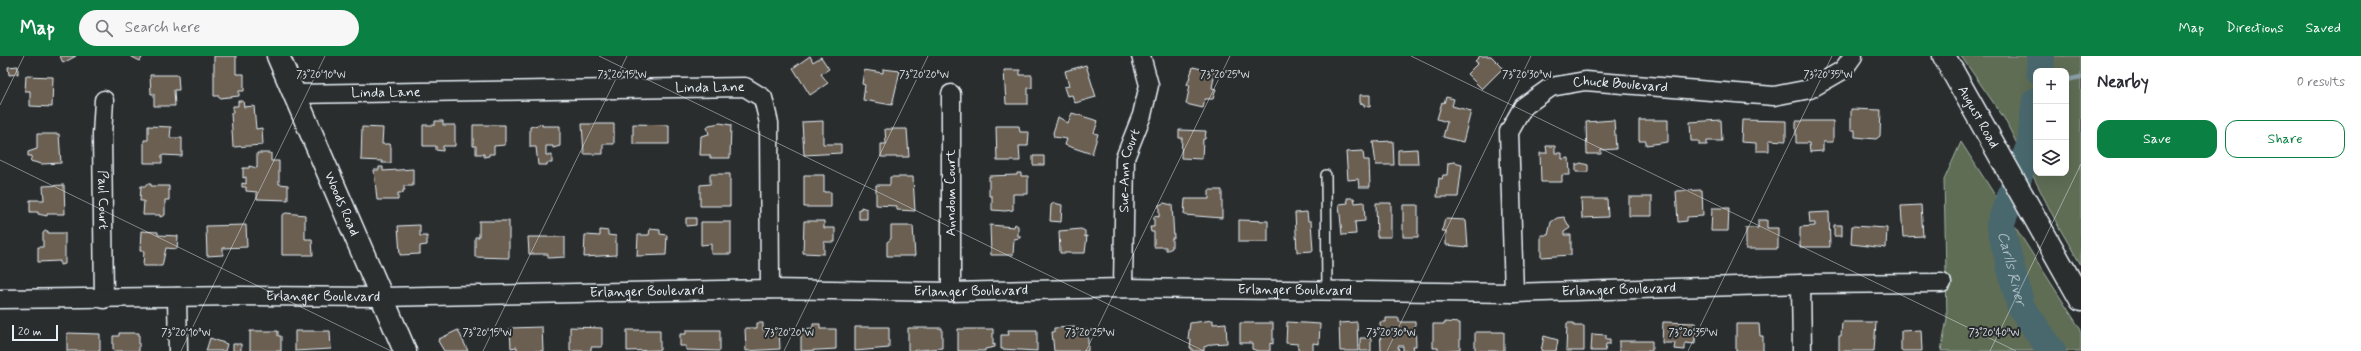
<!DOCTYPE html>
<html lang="en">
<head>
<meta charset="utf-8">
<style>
	:root { --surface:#fff; --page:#f7f7f7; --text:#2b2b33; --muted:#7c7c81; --line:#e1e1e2; --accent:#0b8043 }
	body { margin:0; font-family:Mynerve,sans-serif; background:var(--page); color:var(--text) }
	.controls { position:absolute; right:12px; top:12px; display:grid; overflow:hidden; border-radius:8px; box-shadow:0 4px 16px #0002 }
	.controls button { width:36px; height:36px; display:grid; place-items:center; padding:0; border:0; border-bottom:1px solid var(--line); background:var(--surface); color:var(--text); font:20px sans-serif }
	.scale { position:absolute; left:12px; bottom:10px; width:46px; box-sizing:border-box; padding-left:4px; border:2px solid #e8f1f8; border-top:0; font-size:11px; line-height:14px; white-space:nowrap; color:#e8f1f8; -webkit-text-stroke:3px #2a2d2e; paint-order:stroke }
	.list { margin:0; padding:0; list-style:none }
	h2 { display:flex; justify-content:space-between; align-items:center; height:52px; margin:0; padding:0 16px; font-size:17px }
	h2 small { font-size:13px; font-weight:400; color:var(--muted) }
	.actions { display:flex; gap:8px; padding:12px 16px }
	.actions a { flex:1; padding:9px 0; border:1px solid var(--accent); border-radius:12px; text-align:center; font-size:14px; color:var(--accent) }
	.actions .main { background:var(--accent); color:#fff }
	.icon { flex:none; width:22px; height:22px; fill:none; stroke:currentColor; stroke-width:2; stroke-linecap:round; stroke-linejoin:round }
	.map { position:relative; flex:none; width:2081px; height:295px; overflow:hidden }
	header { display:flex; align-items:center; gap:24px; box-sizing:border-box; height:56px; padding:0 20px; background:var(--accent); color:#fff }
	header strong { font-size:19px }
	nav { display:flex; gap:22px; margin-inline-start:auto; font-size:14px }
	.search { width:280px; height:36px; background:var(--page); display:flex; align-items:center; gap:10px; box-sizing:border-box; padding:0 14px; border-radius:22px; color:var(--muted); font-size:15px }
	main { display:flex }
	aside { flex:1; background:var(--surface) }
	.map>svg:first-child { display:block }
</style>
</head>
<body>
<header>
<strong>Map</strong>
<div class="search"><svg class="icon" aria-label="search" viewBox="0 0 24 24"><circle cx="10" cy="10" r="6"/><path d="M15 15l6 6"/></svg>Search here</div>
<nav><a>Map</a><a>Directions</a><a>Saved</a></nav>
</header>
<main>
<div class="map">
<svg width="2081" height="295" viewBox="0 0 2081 295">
	<rect width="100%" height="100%" fill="#2a2d2e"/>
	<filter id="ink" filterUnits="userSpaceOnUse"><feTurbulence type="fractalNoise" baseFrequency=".025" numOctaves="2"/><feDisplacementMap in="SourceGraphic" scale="8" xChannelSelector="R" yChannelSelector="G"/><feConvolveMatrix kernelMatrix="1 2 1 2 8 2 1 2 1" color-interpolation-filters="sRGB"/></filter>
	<g filter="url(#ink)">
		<!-- green -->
		<path fill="#5e6d55" stroke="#a3afa6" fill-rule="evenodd" d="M1961,0H2081V209L2057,168L2004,62ZM2036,15H2066V117H2036Z
			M1961,86L2081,274V295H1941L1947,263L1944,124Z"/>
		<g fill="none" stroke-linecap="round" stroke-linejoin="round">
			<!-- stream -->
			<path stroke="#899ea5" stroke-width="4.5" d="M2066,24L2081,21"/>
			<!-- river -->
			<g stroke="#4a676d" stroke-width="28">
				<path d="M2040,15L2041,0"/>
				<path id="s1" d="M2036,45L2031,87L2000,169L2021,251L2052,295"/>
			</g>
		</g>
		<!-- building -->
		<path fill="#6a5e51" stroke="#e8f1f8" d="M60,0H76L63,7Z
			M130,0H143L140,5Z
			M214,0H236V18H244V35H239V40L219,42V40H214Z
			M810,0L813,6L821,1L829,13L821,18L828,27L810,39L793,12Z
			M1480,0H1491L1503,12L1482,33L1467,18L1478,7L1475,5Z
			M1086,9L1096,41L1075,47L1072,39L1067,40L1064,31L1069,30L1065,15Z
			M18,10V18L9,19L8,11Z
			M1193,11L1215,16L1212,32L1216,33L1213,43H1205L1203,52L1186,48L1190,29H1187Z
			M883,13L900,15L892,49L863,44L865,29L862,28L864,14L883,17Z
			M1004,14H1020V19H1032V32H1028V48H1006Z
			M150,19H178L179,34H174L175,50H154V38H151Z
			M26,20L53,21L52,51L30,50V35H25Z
			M1360,39H1370V51L1364,50V48L1360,47Z
			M1446,41L1454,43L1452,50L1471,55L1463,86L1443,81L1447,66L1437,63L1442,46L1444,47Z
			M238,45H243L244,51L254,50L256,73L262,72L263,89L233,91L231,57H233V50H238Z
			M1851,53L1881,54L1880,80L1876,83L1855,81V74H1851Z
			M1072,57L1098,65L1094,77L1098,78L1092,98L1065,89L1067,83L1054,81L1053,77L1058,61L1068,67Z
			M1614,64L1616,93L1601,94V98H1587L1586,66Z
			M1639,64H1668V86L1646,89V85H1639Z
			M1721,64L1722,85H1707V89H1699V85H1691L1690,66Z
			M1742,64L1786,65V85L1769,84V95H1756V87L1741,86Z
			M435,65H443V69H455V90H443V95L436,94V90H423V69H435Z
			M823,65V88H841V97L804,99L802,66Z
			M1796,65H1833V86H1823V95L1810,96L1809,87H1796Z
			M720,67L731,69L730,102H710V99H700L701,80L709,78L707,71L709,69Z
			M542,68V70H560V90L553,92V90H546V99H552V107H547V109H538L536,91H530V71Z
			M582,68H614V88H603V98H584Z
			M633,68L669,69V88H633Z
			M473,69H505V89L494,90V98H489V100L484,101V98H476V90H473Z
			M148,70L171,71L170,82H182V100L162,99V107H144V84H148Z
			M996,70H1019L1020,76H1029L1028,90H1019L1020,105H997Z
			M362,71L383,72L382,88H390L391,91V107H382V105L361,104Z
			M885,73H907L909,101H881V88H886Z
			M1179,74L1206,75L1205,83H1203L1202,103L1181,102L1182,82H1179Z
			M37,78H59L61,107L42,108L30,105L32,100H28V96L37,93Z
			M1393,85L1394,109H1376L1373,86Z
			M1546,90H1555V97H1562V103L1569,102L1570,119H1562V126H1541L1540,97H1547Z
			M1417,93L1418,108H1398V94Z
			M1363,95L1364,104H1369L1370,131H1359L1358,123L1348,124L1346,96Z
			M257,97H271V105H279V128L288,129V144L257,143V136L246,135V131H242V127L246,128V121L243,122V112H249V110L257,112Z
			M1033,100H1044V109H1033Z
			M1454,106L1462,108L1458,141H1437L1439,122L1442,123L1443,119H1447L1448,107Z
			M1581,107L1588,109V116H1576V109Z
			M379,111H383V115L413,113V130H403L405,134H403V137H398V144H377L374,114H379Z
			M1017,117H1021V120H1028V138H1013V154L1005,155L992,154V140H989V120L1017,119Z
			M710,118H730V150H700V129L710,128Z
			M804,119H824V136H831V151H804Z
			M890,121H913L915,155L897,154V150L876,149V129H890Z
			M146,128H151V130H169V144H165V159L160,161V159H143L144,145H140L141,130H146Z
			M64,129L65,158H47V160L38,158V156H30V144H44L43,130Z
			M1209,134H1222V162L1184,159L1185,143H1209Z
			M1702,134L1703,160L1687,161V165L1678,166L1676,135Z
			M1629,141H1652V160H1629Z
			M1347,142H1354L1355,147L1364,146L1365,165L1355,166L1356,178L1342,179L1339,148L1348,147Z
			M1581,143H1607L1608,161L1582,162Z
			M1054,147L1062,149L1061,166L1050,165L1051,149Z
			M1164,147L1172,149L1174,182H1172V192L1168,194H1166V191H1154V176H1151L1150,171H1154V160L1159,161V149Z
			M1376,147H1391V181H1377Z
			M1403,149H1418V181H1403Z
			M1921,149L1923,180L1903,181L1901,150Z
			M861,151L867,153V163H859V153H861Z
			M1712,152H1729L1728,175H1711Z
			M1307,156L1308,165H1311L1313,195L1297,196L1295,157Z
			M1829,156L1830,191H1800V171L1815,170V167H1810L1809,157Z
			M286,157L305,159V183H312L313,199H282V159Z
			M1564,161L1570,172L1564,176V179H1571V199L1541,201V179H1548L1551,166L1557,162Z
			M686,162H696V169L686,170Z
			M1445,163L1466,164L1468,191L1446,189V175H1442Z
			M1239,164L1268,165V186H1239Z
			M1758,164H1767V172H1778V193H1746V172H1758Z
			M479,165H509V202L475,201V181H479Z
			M804,165H824V172H835V186H824V198L803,197Z
			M701,166H731V198H711V188L701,189Z
			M1015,168L1018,170V180H1020V182L1014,183L1013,199H991L990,169L1014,171Z
			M246,169L247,191L223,192V199L207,200L206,170Z
			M420,169V180H427V189L420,190V198L400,199L398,170Z
			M1834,169H1842V180H1834Z
			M891,170H913L915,200H887V186L891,183Z
			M1852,170L1887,172L1886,192L1851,188Z
			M650,173L660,174V178L667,179L666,199L637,200L638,179H649Z
			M1081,173L1085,175V181L1087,180L1085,197H1060L1059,175Z
			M600,174L608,175V179L616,180V199L584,201L585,179L600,180Z
			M45,175H48V177H65V208L60,209V205L38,206V191H43V177Z
			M141,175L158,176V179L178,180L177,193L166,192L162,210H143L144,195H140Z
			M528,181H565V201L548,202V198H529Z
			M1386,262H1399V266H1415L1416,290H1413L1414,295H1403V290H1398L1399,295H1381L1380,266H1386Z
			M1213,264V268L1226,267L1227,287L1212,288L1204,291V295H1192V292H1190L1191,283H1188L1190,267Z
			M1287,266L1320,268L1319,288L1313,287V295L1298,294V288L1286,287Z
			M1357,266L1358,295H1340L1339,267Z
			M1445,266L1460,267V293L1438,295V292H1433V268H1445Z
			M1663,266L1696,267L1695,288L1685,287V294L1674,293L1675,287H1662Z
			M1842,266H1876L1874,295H1839V280H1841Z
			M757,267H763V274L779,273L780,293L746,295L745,272H757Z
			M1240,267H1273V288L1270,287V295H1258L1252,293V287H1240Z
			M1567,267H1574V270H1584V295H1566Z
			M813,268H820V273H836V293L801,295V273L813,272Z
			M1736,268H1759L1760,280H1763V295H1736Z
			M542,271L543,295H522L517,294V291L511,292L510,272Z
			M570,271L602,272V291H591V295H570Z
			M855,271H889V292L855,295Z
			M1075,271V275L1088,274V295H1054L1052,276H1054V272Z
			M908,272H942V292L908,295Z
			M958,273H993V289L995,288V291L985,293V295H958Z
			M458,274L468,295H444L438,285L439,283Z
			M627,274H660V294L627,295Z
			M686,274H720V295L686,294V290H680V278H686Z
			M1008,274H1037V295L1001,293V279H1009Z
			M1921,274L1922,295H1901V275Z
			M250,275H278V280H281V295H250Z
			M295,275H330L331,293L295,295Z
			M1475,276H1504V295H1475Z
			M67,277L100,278V295H67Z
			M119,277H139V295H113V280H119Z
			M1592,278L1606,279V283H1610V288H1606L1605,295H1591Z
			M1544,280L1558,284L1556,295H1541Z
			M210,282L227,288L225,295H206Z
			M1360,282H1371V295H1360Z
			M1619,285H1652V295H1619Z
			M233,288H241V295H233Z"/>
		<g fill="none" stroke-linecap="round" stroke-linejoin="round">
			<!-- lane casing -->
			<g stroke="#e8f1f8" stroke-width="12">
				<path id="lane" d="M1326,119L1327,235"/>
			</g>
			<!-- street casing -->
			<g stroke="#e8f1f8" stroke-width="21">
				<g id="street">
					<path id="s2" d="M294,38L745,31L763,42L769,67L770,233"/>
					<path d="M951,38V236"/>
					<path id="s3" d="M104,44L102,79L104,243"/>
					<path d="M1801,228L1802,295"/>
					<path id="s4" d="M1123,232L1125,102L1142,59L1149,29L1141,0"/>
					<path id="s5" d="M1514,237L1509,76L1523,51L1551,31L1585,25L1774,40L1810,33L1843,14L1853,0"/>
					<path d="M177,241L178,295"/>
					<path id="s6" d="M0,243L241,240L381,241L770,233L951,236L1123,232L1514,237L1801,228L1942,227"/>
				</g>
			</g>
			<!-- secondary casing -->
			<g stroke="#e8f1f8" stroke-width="25">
				<g id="secondary">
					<path id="s7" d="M278,0L405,295"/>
					<path id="s8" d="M1944,0L2081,244"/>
				</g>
			</g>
			<!-- lane -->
			<use href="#lane" stroke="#2a2d2e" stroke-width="9"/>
			<!-- street -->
			<use href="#street" stroke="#2a2d2e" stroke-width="18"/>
			<!-- secondary -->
			<use href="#secondary" stroke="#2a2d2e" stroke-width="22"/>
		</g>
	</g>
	<!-- ticks -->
	<path fill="none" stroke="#e8f1f8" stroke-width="1" stroke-opacity="0.45" d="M599,0L1204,295M1411,0L2016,295M0,49L24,0M0,104L391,295M181,295L325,0M483,295L627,0M784,295L928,0M1086,295L1230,0M1387,295L1531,0M1688,295L1832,0M1990,295L2081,108"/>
	<g text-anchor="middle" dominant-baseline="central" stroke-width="4" stroke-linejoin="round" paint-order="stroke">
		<!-- street labels -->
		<g font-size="14" fill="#e8f1f8" stroke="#2a2d2e">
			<text stroke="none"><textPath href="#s5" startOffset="294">Chuck Boulevard</textPath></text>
			<text stroke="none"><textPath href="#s2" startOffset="416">Linda Lane</textPath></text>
			<text stroke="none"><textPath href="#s2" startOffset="92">Linda Lane</textPath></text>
			<text stroke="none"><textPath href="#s8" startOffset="70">August Road</textPath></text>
			<text stroke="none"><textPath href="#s4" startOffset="118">Sue-Ann Court</textPath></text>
			<text transform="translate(951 137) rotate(-90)">Anndom Court</text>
			<text stroke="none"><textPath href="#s3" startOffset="100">Paul Court</textPath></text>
			<text stroke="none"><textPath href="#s7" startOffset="161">Woods Road</textPath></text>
			<text stroke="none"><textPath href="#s6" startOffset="971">Erlanger Boulevard</textPath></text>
			<text stroke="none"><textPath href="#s6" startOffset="1295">Erlanger Boulevard</textPath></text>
			<text stroke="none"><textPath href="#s6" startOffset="1619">Erlanger Boulevard</textPath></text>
			<text stroke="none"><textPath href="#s6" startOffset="647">Erlanger Boulevard</textPath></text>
			<text stroke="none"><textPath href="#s6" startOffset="323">Erlanger Boulevard</textPath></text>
		</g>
		<!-- water labels -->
		<g font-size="15" font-style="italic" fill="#a9bac0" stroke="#2a2d2e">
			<text stroke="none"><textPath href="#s1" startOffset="175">Carlls River</textPath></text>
		</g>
	</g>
	<g font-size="10" text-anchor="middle" fill="#e8f1f8" stroke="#2a2d2e" stroke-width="4" stroke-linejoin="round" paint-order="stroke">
		<text x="321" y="22">73°20'10"W</text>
		<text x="622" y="22">73°20'15"W</text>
		<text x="924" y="22">73°20'20"W</text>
		<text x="1225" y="22">73°20'25"W</text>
		<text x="1527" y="22">73°20'30"W</text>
		<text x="1828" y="22">73°20'35"W</text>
		<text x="186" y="280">73°20'10"W</text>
		<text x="487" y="280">73°20'15"W</text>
		<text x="789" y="280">73°20'20"W</text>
		<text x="1090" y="280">73°20'25"W</text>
		<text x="1391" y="280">73°20'30"W</text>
		<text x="1693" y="280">73°20'35"W</text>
		<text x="1994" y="280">73°20'40"W</text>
	</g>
</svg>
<div class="controls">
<button>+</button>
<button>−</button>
<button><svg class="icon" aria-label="layers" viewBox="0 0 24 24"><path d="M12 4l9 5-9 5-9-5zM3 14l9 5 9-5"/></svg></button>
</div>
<div class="scale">20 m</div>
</div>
<aside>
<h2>Nearby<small>0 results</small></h2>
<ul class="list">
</ul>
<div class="actions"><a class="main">Save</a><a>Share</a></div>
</aside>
</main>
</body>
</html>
